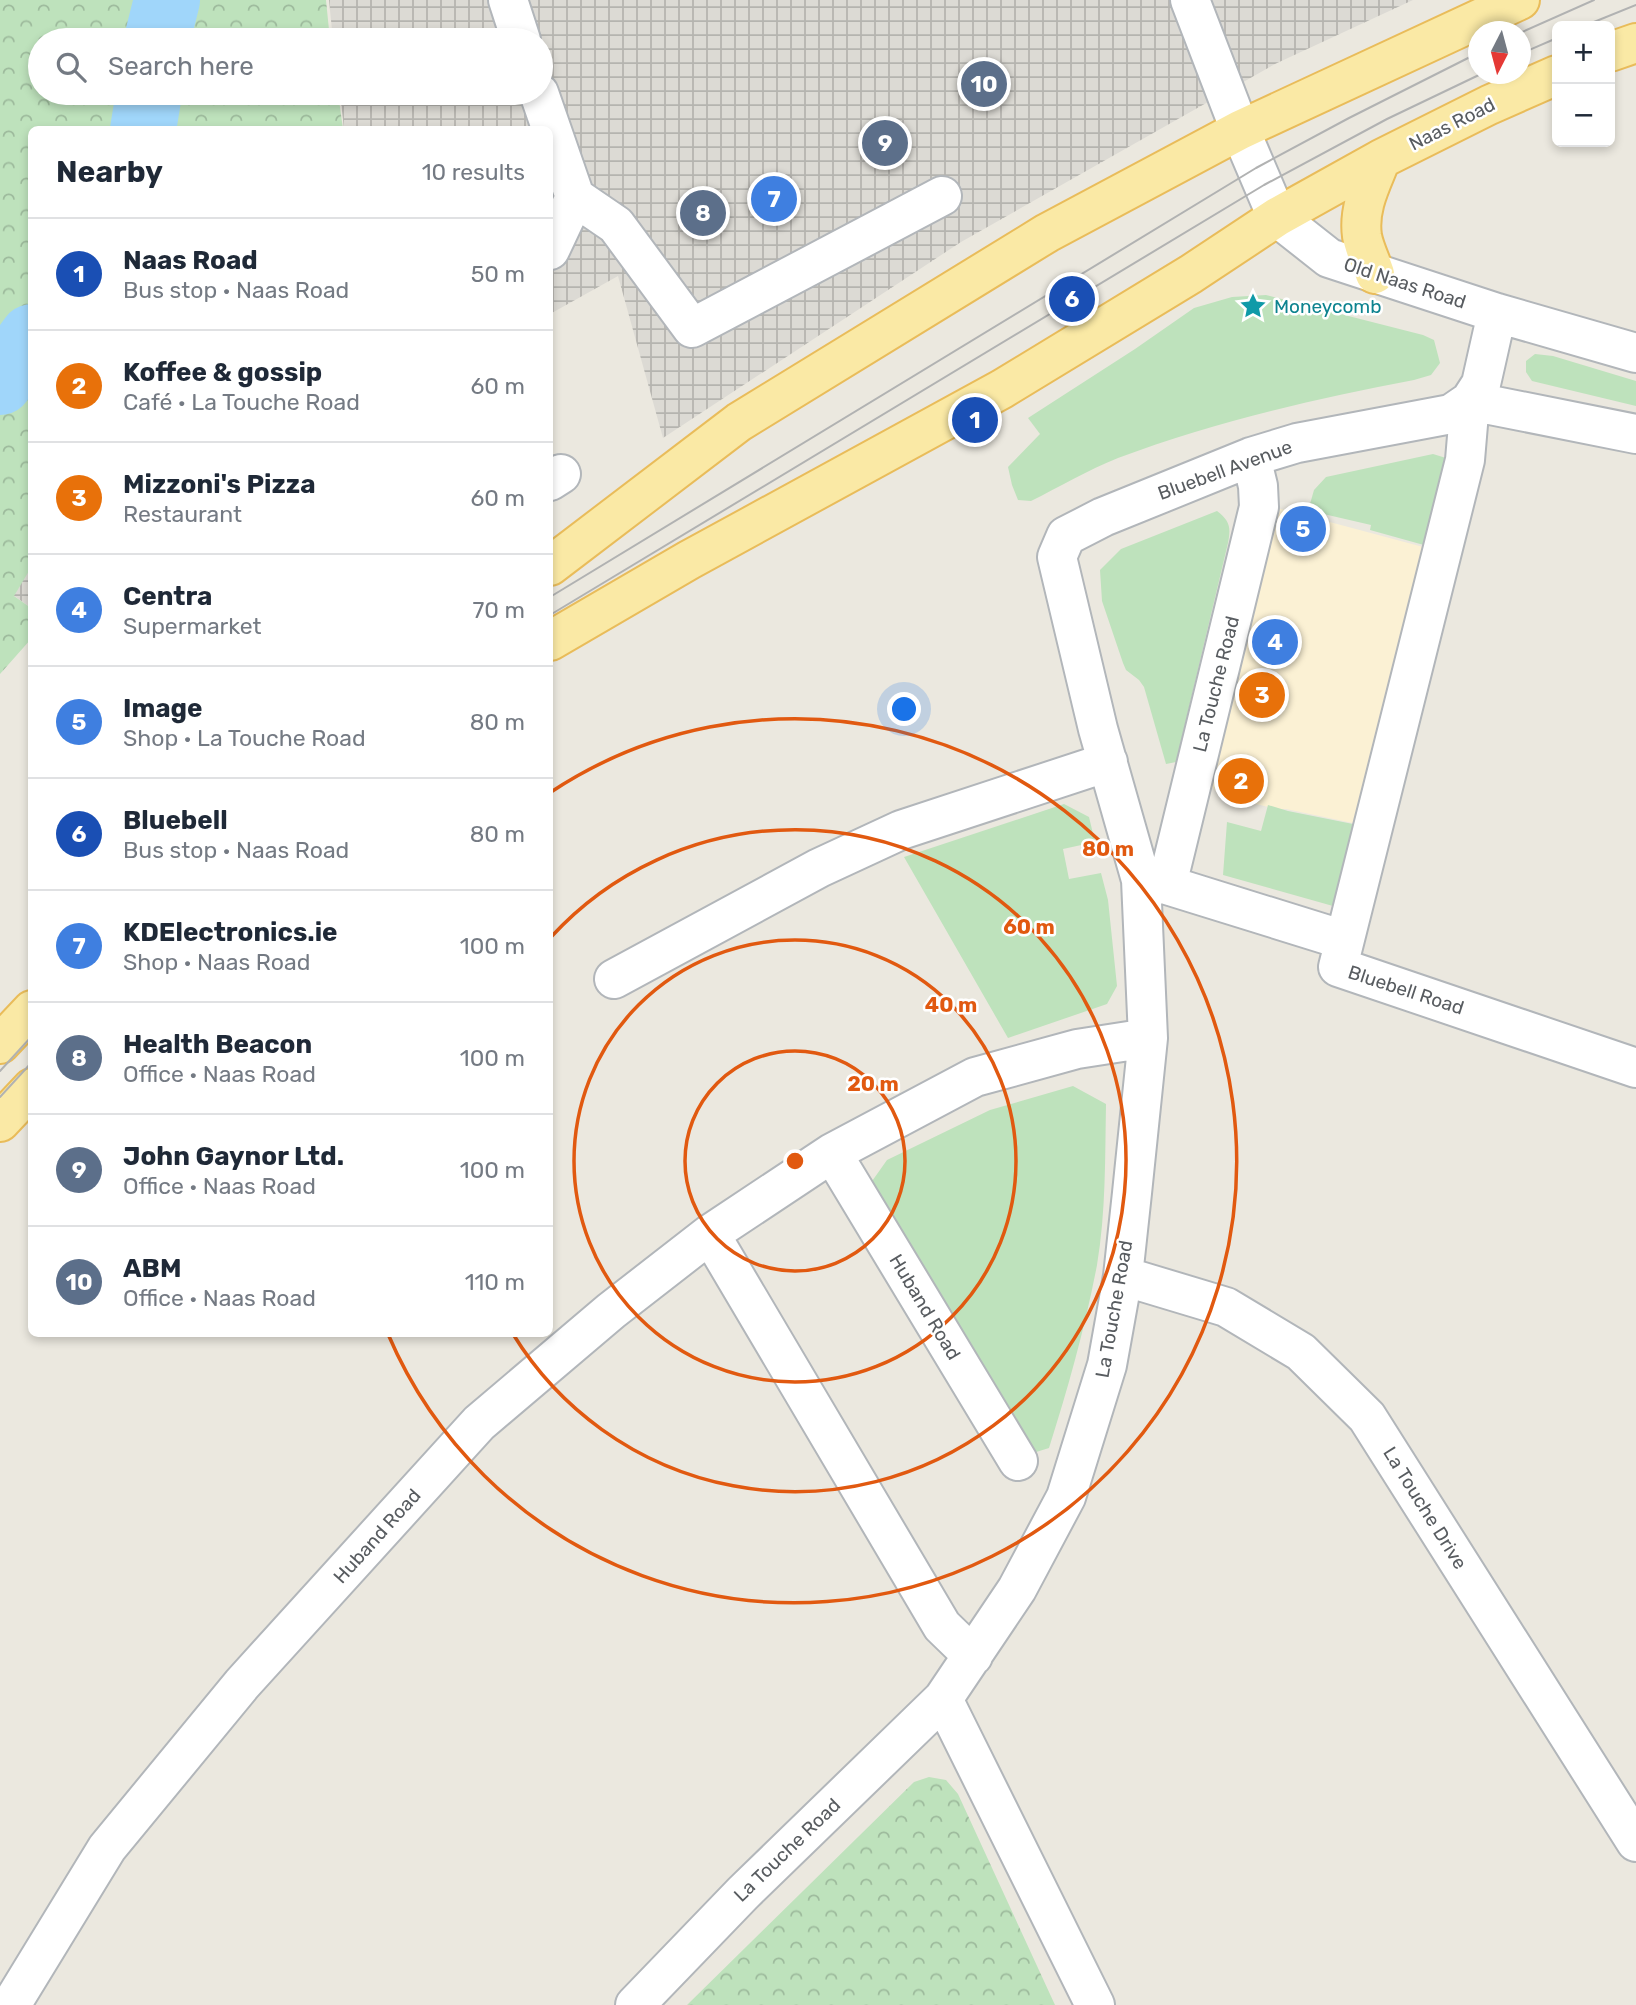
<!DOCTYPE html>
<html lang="en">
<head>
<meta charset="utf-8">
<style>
	:root { --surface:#fff; --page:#f2f2f3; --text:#1f2937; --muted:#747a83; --line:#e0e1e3; --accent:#2563eb }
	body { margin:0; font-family:Rubik,sans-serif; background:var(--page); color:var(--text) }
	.controls { position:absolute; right:21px; top:21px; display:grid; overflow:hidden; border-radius:10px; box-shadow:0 4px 10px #0003 }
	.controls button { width:63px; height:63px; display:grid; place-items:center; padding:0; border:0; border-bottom:2px solid var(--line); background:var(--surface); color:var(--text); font:35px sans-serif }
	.compass { position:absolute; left:1468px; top:21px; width:63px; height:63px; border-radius:50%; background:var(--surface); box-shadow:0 4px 10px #0003; rotate:186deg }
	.you { position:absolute; left:905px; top:710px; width:24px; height:24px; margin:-18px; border:5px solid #fff; border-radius:50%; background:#1a73e8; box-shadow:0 0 0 10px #1a73e833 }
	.badge { display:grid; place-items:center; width:46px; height:46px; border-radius:50%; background:var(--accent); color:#fff; font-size:23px; font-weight:700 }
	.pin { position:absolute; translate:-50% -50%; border:4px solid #fff; box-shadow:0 2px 7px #0006 }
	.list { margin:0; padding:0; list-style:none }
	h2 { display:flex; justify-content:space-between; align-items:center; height:91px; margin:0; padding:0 28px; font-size:30px }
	h2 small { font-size:23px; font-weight:400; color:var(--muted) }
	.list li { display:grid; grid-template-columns:46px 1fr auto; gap:21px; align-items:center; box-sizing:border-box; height:112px; padding:0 28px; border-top:2px solid var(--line) }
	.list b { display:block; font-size:26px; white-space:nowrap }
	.list p { margin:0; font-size:23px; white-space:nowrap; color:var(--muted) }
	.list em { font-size:23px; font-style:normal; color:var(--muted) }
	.icon { flex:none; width:38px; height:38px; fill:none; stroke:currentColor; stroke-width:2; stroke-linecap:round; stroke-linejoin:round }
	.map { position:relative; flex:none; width:1636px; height:2005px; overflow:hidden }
	.search { position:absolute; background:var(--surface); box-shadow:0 4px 10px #0003; left:28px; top:28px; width:525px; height:77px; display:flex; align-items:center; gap:18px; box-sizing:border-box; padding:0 24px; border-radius:38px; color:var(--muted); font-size:26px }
	.panel { position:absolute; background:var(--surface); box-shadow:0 4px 10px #0003; left:28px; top:126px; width:525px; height:1211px; border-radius:10px }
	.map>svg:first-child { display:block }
</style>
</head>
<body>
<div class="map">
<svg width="1636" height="2005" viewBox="0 0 1636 2005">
	<defs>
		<pattern id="industrial-grid" width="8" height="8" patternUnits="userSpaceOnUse" patternTransform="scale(1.75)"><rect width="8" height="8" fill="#dcdad4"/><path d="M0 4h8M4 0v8" fill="none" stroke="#b5b4af"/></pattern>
		<pattern id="park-crowns" width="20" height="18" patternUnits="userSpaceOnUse" patternTransform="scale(1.75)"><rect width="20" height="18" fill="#bee2bc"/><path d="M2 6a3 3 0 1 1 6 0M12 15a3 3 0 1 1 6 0" fill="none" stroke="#9dba9c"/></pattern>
	</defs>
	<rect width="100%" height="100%" fill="#ebe8df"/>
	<!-- commercial -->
	<path fill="#fbf1d4" d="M1266,505L1427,548L1367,826L1286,809H1278L1221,796L1194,770Z"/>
	<!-- industrial -->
	<path fill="url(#industrial-grid)" d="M329,0H1413L1275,64L961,242L663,438L618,276L550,314V130L344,129L340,93H541V40H333Z
		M31,565V608L13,595Z"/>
	<!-- green -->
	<path fill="#bee2bc" d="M1266,295L1423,335L1434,340L1440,363L1431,375L1414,380C1314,399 1213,422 1118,458C1088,470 1059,487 1031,501L1018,500L1012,485L1008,467L1040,434L1028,418L1135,349L1194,308L1232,297Z
		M1535,354L1553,356L1636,381V406L1532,381L1526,372V361Z
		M1433,454L1446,458L1450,467L1431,547L1370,530L1371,525L1315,512L1310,504L1314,490L1326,477Z
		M1217,511C1230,521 1231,527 1228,543L1176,762L1166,764L1144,687L1139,680L1126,670L1123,663L1102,601L1100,570L1121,549Z
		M1064,804L1089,817L1095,842L1063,849L1069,879L1101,873L1108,900L1117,986L1107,1004L1008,1038L904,857Z
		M1268,805L1288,811L1363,826L1340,908L1223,875L1227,822L1261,831Z
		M1073,1086L1106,1104C1105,1157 1106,1212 1097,1265C1085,1328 1068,1388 1049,1448L1033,1453L870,1184L887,1160L990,1110Z"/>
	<!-- park -->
	<path fill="url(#park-crowns)" d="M0,0H326L330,40H40V93H338L343,129L32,130V566L14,596L31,608V639L0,674Z
		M929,1777L946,1780L958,1794L1055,2005H687L914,1782Z"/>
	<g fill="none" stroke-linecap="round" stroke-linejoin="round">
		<!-- river -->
		<path stroke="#a0d6fa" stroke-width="66" d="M157,40L167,0
			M143,130L149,93
			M0,382L32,337"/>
		<!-- minor casing -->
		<g stroke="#b2b6ba" stroke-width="42">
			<path id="minor" d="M508,0L521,40
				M1190,0L1240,130L1277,217L1329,258L1497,313L1636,353
				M539,93L575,197L616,225L692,328L942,196
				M550,250L575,197
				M1636,434L1470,401L1465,460L1338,967L1636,1068
				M550,481L561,474
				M1141,880L1167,885L1259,507L1258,486L1251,457
				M1167,885L1344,940
				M614,979L819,868L901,830L1108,762
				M832,1153L1018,1461
				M710,1234L942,1626L973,1656
				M1123,1276L1226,1307L1301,1352L1367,1417L1636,1842
				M11,2005L107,1848L242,1684L479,1423L611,1311L710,1234L832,1153L975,1077L1077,1049L1148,1038
				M635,2005L743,1893L943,1699
				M1095,2005L943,1699L1017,1589L1066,1497L1107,1365L1123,1276L1132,1193L1148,1038L1141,880L1098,729L1057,557L1066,536L1103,517L1251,457L1297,443L1451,414L1470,401L1481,384L1497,313"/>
		</g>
		<!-- major casing -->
		<g stroke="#e9bc5a" stroke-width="42">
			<path id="major" d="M1610,52L1636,43
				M1375,274C1371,262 1364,248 1362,236C1358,208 1371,184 1381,159
				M550,566L739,422L1047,233L1240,130L1520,0
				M550,641L689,560L1002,389L1191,274L1277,217L1381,159L1489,105L1557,75
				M0,1044L32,1010
				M0,1122L32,1088"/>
		</g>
		<!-- minor -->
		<use href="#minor" stroke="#fff" stroke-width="38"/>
		<!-- major -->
		<use href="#major" stroke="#fae9a5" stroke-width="38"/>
		<!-- tram -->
		<path stroke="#b1b2b2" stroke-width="2" d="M1584,26L1636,5
			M1520,33L1594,0
			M1520,54L1557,38
			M550,597L1256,168L1349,118L1478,53
			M550,615L1264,185L1387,119L1481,74
			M0,1071L32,1036
			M0,1097L32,1062"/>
	</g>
	<!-- distance rings -->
	<g fill="none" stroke="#e15910" stroke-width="3.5">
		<circle cx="795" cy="1161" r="110"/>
		<circle cx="795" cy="1161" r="221"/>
		<path d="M551 937A331 331 0 1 1 513 1334"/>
		<path d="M551 792A442 442 0 1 1 388 1334"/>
	</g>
	<!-- icons -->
	<defs>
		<g id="sight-bare" transform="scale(2.1)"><path d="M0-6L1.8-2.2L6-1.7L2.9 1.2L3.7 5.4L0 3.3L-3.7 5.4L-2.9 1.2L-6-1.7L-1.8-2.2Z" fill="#0f9aa8" stroke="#fff" stroke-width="2.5" paint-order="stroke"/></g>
	</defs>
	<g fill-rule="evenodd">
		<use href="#sight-bare" x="1253" y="306"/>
	</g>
	<g text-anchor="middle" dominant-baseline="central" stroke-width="5" stroke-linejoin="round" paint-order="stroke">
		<!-- street labels -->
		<g font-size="19" fill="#585c60" stroke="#fff">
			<text transform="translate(1452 124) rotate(-27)">Naas Road</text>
			<text transform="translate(1405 283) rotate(18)">Old Naas Road</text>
			<text transform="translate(1225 470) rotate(-20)">Bluebell Avenue</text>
			<text transform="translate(1216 684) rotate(-76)">La Touche Road</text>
			<text transform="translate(1406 990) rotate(18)">Bluebell Road</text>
			<text transform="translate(925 1307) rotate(59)">Huband Road</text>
			<text transform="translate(1114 1309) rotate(-80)">La Touche Road</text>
			<text transform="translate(1425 1508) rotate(58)">La Touche Drive</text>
			<text transform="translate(377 1536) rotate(-48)">Huband Road</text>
			<text transform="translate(787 1850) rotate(-44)">La Touche Road</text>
		</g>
		<!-- culture labels -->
		<g font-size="19" fill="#0d838f" stroke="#fff" text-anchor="start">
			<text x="1274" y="306">Moneycomb</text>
		</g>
	</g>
	<circle cx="795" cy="1161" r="10" fill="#e15910" stroke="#fff" stroke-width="3.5"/>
	<g font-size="21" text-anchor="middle" font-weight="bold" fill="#e15910" stroke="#fff" stroke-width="5" stroke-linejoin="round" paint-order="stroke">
		<text x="1108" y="856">80 m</text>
		<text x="1029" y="934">60 m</text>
		<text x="951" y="1012">40 m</text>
		<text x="873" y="1091">20 m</text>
	</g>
</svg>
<div class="controls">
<button>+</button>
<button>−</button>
</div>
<svg class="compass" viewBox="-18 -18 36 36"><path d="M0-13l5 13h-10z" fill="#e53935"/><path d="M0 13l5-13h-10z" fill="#747a83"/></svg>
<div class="you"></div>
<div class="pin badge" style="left:975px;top:420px;background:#1a4fb4">1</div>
<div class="pin badge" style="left:1241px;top:781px;background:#e8710a">2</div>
<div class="pin badge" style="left:1262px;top:695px;background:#e8710a">3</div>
<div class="pin badge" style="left:1275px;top:642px;background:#3f7fe0">4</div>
<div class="pin badge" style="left:1303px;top:529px;background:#3f7fe0">5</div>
<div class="pin badge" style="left:1072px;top:299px;background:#1a4fb4">6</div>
<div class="pin badge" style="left:774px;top:199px;background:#3f7fe0">7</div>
<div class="pin badge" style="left:703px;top:213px;background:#5c6f8a">8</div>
<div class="pin badge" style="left:885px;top:143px;background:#5c6f8a">9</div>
<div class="pin badge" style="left:984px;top:84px;background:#5c6f8a">10</div>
<div class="search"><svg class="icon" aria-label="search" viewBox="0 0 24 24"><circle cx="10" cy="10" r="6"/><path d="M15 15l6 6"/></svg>Search here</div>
<section class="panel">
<h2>Nearby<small>10 results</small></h2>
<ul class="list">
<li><span class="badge" style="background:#1a4fb4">1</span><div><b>Naas Road</b><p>Bus stop · Naas Road</p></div><em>50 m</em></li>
<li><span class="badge" style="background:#e8710a">2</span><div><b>Koffee &amp; gossip</b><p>Café · La Touche Road</p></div><em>60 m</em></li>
<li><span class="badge" style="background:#e8710a">3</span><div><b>Mizzoni's Pizza</b><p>Restaurant</p></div><em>60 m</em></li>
<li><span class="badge" style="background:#3f7fe0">4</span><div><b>Centra</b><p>Supermarket</p></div><em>70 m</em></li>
<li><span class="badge" style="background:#3f7fe0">5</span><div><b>Image</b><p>Shop · La Touche Road</p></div><em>80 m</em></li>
<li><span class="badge" style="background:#1a4fb4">6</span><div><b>Bluebell</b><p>Bus stop · Naas Road</p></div><em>80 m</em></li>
<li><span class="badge" style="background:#3f7fe0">7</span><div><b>KDElectronics.ie</b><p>Shop · Naas Road</p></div><em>100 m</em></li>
<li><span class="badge" style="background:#5c6f8a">8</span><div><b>Health Beacon</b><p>Office · Naas Road</p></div><em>100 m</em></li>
<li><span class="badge" style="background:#5c6f8a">9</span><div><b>John Gaynor Ltd.</b><p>Office · Naas Road</p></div><em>100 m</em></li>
<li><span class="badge" style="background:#5c6f8a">10</span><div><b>ABM</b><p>Office · Naas Road</p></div><em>110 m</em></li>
</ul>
</section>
</div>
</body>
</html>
